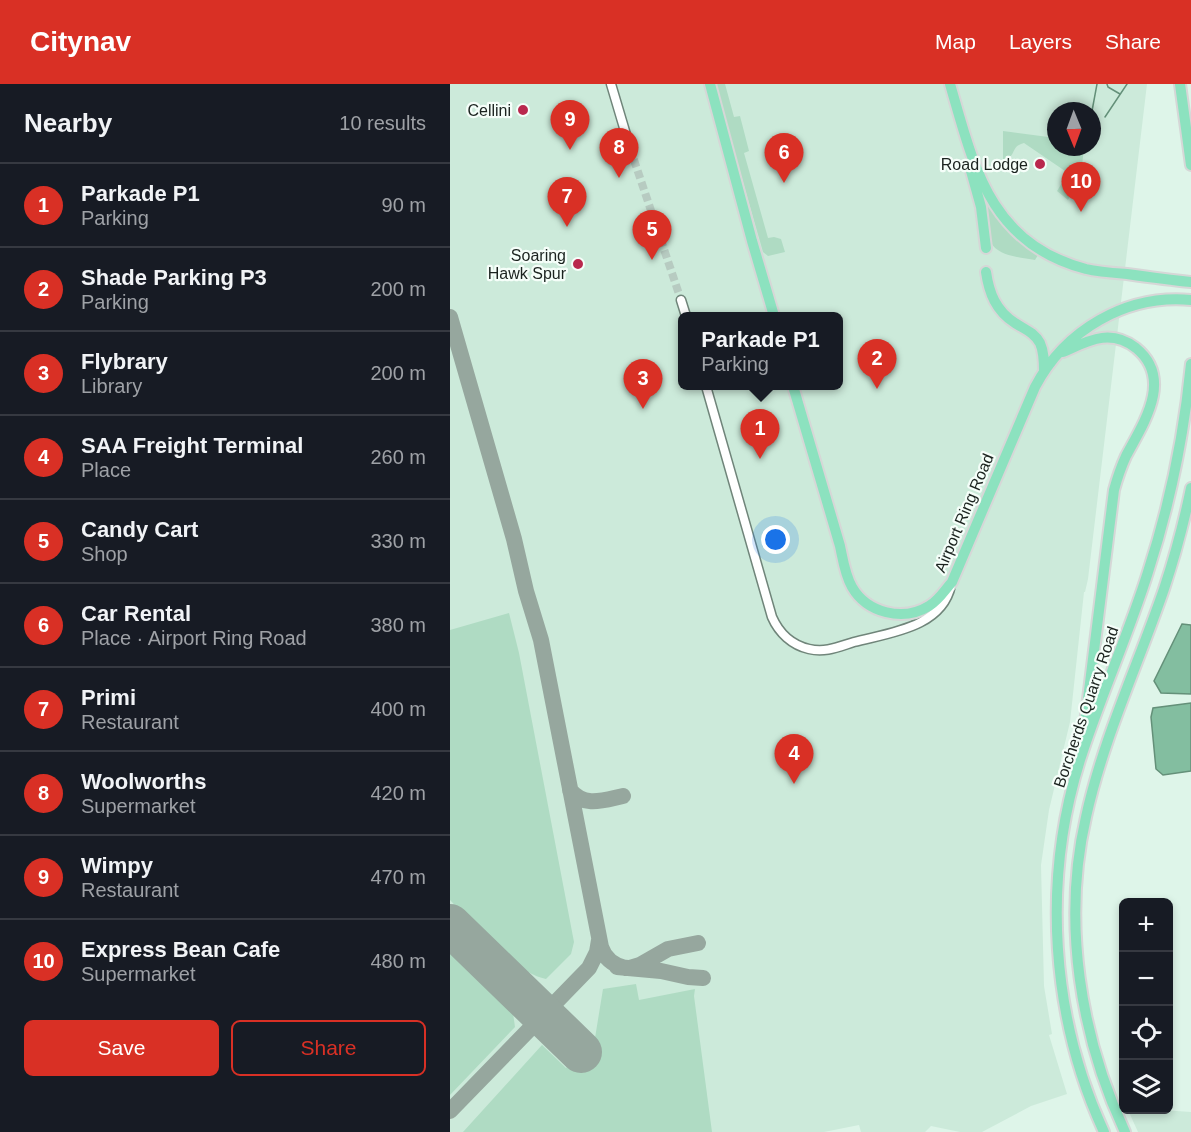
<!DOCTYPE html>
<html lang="en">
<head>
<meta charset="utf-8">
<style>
	:root { --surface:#171b24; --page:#242831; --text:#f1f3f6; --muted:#9ea1a6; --line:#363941; --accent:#d93025 }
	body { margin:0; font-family:Arial,sans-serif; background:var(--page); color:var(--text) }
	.controls { position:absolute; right:18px; bottom:18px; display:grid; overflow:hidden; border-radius:9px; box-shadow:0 3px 9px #0003 }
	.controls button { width:54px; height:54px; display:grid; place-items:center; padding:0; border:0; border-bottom:2px solid var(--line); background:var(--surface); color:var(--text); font:30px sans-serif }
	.compass { position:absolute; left:597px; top:18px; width:54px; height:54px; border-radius:50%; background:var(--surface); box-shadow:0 3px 9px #0003; rotate:179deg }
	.you { position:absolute; left:326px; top:456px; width:21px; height:21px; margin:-15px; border:4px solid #fff; border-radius:50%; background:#1a73e8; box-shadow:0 0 0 9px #1a73e833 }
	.badge { display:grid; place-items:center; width:39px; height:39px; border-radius:50%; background:var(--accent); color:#fff; font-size:20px; font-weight:700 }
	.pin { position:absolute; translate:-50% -50px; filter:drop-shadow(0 2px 3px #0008) }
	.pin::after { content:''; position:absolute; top:32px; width:21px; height:18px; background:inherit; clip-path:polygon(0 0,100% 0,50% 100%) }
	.popup { position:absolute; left:228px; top:228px; width:165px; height:78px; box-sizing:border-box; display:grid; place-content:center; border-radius:9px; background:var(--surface); filter:drop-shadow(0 2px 4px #0005); font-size:20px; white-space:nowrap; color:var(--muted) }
	.popup b { font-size:22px; color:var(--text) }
	.popup::after { content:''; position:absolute; left:50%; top:100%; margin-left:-12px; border:12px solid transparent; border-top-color:var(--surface) }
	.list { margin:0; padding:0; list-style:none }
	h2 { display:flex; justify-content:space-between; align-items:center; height:78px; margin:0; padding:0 24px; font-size:26px }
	h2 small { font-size:20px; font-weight:400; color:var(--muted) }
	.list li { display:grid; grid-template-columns:39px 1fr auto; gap:18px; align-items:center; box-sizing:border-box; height:84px; padding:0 24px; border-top:2px solid var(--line) }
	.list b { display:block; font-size:22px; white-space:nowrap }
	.list p { margin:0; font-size:20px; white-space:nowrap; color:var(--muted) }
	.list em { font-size:20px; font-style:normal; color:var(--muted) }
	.actions { display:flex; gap:12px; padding:18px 24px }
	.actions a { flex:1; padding:14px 0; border:2px solid var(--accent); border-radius:9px; text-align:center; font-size:21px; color:var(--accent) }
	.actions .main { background:var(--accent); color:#fff }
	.icon { flex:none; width:33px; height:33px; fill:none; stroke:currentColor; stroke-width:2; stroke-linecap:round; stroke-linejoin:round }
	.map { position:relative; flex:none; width:741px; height:1048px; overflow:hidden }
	header { display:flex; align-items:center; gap:36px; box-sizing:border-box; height:84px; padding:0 30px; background:var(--accent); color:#fff }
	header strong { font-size:28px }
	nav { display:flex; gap:33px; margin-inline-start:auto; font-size:21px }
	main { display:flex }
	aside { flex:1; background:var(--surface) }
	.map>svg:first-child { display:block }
</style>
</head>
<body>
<header>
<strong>Citynav</strong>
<nav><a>Map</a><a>Layers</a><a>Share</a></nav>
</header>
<main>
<aside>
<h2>Nearby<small>10 results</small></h2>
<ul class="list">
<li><span class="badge">1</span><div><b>Parkade P1</b><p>Parking</p></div><em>90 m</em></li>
<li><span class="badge">2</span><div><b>Shade Parking P3</b><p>Parking</p></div><em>200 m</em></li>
<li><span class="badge">3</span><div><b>Flybrary</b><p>Library</p></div><em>200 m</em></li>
<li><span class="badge">4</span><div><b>SAA Freight Terminal</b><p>Place</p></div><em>260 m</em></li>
<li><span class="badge">5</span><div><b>Candy Cart</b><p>Shop</p></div><em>330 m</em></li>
<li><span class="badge">6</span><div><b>Car Rental</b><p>Place · Airport Ring Road</p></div><em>380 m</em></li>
<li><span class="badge">7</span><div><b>Primi</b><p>Restaurant</p></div><em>400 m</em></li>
<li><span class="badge">8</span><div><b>Woolworths</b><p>Supermarket</p></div><em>420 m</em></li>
<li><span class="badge">9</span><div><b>Wimpy</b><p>Restaurant</p></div><em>470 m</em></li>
<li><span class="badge">10</span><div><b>Express Bean Cafe</b><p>Supermarket</p></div><em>480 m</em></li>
</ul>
<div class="actions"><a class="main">Save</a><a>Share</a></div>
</aside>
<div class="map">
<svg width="741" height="1048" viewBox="0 0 741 1048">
	<rect width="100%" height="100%" fill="#def5e9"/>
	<!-- built -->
	<path fill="#cceada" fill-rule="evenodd" d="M0,0H697L638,495L635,508H634L620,638L599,726L591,781L594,902L602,950L599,951L617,1010L581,1022L532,1048H510L481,1042L475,1048H411L409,1041L374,1048H0ZM606,27H642V63H606ZM232,232H388V302H232Z
		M678,1026H712L741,1028V1048H688Z"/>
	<!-- green -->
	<path fill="#afdbc3" d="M265,0H275L284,33L290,32L299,67L294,69L318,154L324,153L331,155L335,168L318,172L313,168Z
		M553,47L606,54V63H634L632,82L641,106L635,108L623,106L618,116L607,107L618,89L574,59C563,62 566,66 560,73C558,76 555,77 553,79Z
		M538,119C554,140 566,154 588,171L585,176C570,173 546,173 539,155C535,145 535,132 534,122Z
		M59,529L69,569L124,858L121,870L96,895C63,888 23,840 0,816V546Z
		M0,869L63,929L65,943L0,1011Z
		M186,900L189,916L245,905L244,912L262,1048H13L92,961L116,984L145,954L153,905Z"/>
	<!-- water -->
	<path fill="#83bea0" stroke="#649079" stroke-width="1.5" d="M732,540L741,541V610L711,609L704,597Z
		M741,619V687L713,691L706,685L701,633L703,624Z"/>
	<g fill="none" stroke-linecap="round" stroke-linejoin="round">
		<!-- stream -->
		<path stroke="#649079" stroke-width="1.5" d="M657,0L658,3L670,10
			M642,27L647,0
			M655,33L677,0"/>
		<!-- taxiway -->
		<path stroke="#96a79e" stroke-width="16" d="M0,233L64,455L76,507L91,556L151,863C155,875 163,881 175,884
			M120,706C134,724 154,716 173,712
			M167,883L211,887L238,893L253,894
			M180,884L190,881L218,865L248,859
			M0,1027L139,884L147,868L149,856"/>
		<!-- runway -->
		<path stroke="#96a79e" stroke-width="42" d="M0,841L131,968"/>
		<!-- minor-tunnel -->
		<path stroke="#b7cbc1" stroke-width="8" stroke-dasharray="8 4" stroke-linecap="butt" d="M180,64L231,216"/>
		<!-- minor casing -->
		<g stroke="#70857a" stroke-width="11">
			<path id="minor" d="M161,0L180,64
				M231,216L236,232
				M256,302L322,533C329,549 342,561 359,565C375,569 388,563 404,558C438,549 492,544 501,501"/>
		</g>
		<!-- major casing -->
		<g stroke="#d6d7d7" stroke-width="14">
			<path id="major" d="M260,0L302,157L324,232
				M500,0C524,83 540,160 636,185C649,188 664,189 677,190C698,193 720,196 741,198
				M730,0L741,81
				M521,87L531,123L536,164
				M536,188C539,209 546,227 565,239C574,245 584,248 590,259C594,268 594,277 594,287
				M613,268C638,257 660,244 686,264C724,295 693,340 676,372C671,383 667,395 664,406L633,655
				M343,302L390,462C393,476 395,491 402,503C417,529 453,538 479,522C489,516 494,507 502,498L585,303C615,246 676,210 741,216
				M654,1048C601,933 592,797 630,676C650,613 678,552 698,488C720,420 734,351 741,280
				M675,1048C630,952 612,837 636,733C653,655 688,581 714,505C725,472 734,438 741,404"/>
		</g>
		<!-- minor -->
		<use href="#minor" stroke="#fff" stroke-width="8"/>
		<!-- major -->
		<use href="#major" stroke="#8ce2bf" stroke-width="10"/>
	</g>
	<!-- markers -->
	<g fill="#b9284d" stroke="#f5fef9" stroke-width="2">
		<circle cx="73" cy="26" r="6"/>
		<circle cx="590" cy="80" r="6"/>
		<circle cx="128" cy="180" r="6"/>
	</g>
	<g text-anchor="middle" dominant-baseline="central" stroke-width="4.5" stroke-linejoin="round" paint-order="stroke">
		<!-- poi labels -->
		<g font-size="16" fill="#1b231f" stroke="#f5fef9" text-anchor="end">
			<text x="61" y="26">Cellini</text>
			<text x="578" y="80">Road Lodge</text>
			<text x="116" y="171">Soaring<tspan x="116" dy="18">Hawk Spur</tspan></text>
		</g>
		<!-- street labels -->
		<g font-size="16" fill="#1b231f" stroke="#f5fef9">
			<text transform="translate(514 429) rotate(-67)">Airport Ring Road</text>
			<text transform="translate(636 623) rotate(-71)">Borcherds Quarry Road</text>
		</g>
	</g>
</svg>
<div class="controls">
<button>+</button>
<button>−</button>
<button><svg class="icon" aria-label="locate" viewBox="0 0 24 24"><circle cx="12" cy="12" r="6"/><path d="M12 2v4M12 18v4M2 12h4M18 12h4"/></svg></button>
<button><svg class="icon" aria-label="layers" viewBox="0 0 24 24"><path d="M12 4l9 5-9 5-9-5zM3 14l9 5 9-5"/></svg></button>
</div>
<svg class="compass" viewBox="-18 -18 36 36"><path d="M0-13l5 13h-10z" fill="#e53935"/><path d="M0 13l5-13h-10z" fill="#9ea1a6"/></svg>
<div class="you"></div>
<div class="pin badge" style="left:310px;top:375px">1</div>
<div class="popup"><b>Parkade P1</b>Parking</div>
<div class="pin badge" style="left:427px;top:305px">2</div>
<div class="pin badge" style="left:193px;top:325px">3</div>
<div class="pin badge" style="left:344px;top:700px">4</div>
<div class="pin badge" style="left:202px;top:176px">5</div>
<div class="pin badge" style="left:334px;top:99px">6</div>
<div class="pin badge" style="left:117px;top:143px">7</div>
<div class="pin badge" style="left:169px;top:94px">8</div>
<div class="pin badge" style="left:120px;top:66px">9</div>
<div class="pin badge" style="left:631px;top:128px">10</div>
</div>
</main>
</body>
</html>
